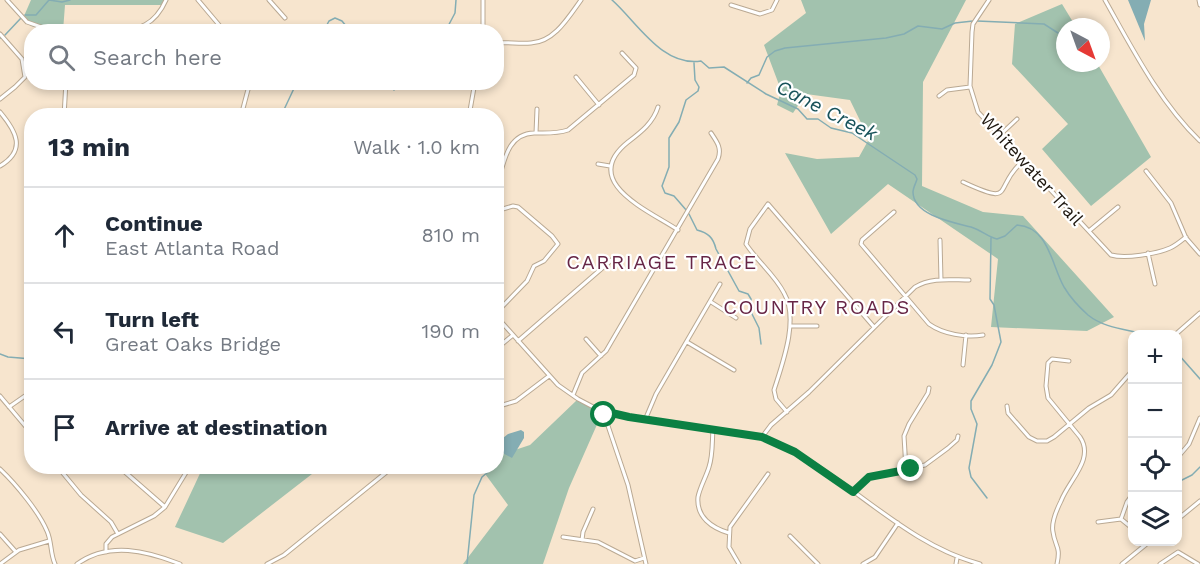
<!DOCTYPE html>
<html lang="en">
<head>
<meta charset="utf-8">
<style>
	:root { --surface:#fff; --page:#f6f6f7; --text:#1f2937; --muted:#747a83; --line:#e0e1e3 }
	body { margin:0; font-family:"Work Sans",sans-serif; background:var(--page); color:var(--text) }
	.controls { position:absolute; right:18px; bottom:18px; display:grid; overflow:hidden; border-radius:12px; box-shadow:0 3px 9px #0003 }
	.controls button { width:54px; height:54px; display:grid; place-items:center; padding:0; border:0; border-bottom:2px solid var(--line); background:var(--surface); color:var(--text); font:30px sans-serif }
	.compass { position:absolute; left:1056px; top:18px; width:54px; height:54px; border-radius:50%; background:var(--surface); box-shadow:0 3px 9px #0003; rotate:139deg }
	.stop { position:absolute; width:18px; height:18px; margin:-14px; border:4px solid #0b8043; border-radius:50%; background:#fff }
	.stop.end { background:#0b8043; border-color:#fff; box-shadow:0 2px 6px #0008 }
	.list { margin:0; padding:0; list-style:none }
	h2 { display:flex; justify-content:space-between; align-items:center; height:78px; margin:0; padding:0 24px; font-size:26px }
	h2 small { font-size:20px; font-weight:400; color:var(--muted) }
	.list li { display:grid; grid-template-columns:39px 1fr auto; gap:18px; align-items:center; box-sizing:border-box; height:96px; padding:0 24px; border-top:2px solid var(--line) }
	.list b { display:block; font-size:22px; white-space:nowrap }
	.list p { margin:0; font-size:20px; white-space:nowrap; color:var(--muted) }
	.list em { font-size:20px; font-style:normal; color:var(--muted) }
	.icon { flex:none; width:33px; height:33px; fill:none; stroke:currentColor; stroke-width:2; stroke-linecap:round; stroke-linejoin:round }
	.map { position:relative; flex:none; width:1200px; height:564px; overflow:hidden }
	.search { position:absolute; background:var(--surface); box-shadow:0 3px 9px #0003; left:24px; top:24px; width:480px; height:66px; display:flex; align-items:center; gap:15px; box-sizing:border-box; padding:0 21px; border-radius:24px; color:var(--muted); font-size:22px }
	.panel { position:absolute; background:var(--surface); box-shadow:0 3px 9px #0003; left:24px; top:108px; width:480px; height:366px; border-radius:24px }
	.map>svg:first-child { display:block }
</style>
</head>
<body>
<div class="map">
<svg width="1200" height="564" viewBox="0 0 1200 564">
	<rect width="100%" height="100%" fill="#f7e5ce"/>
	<!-- forest -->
	<path fill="#a2c2ae" d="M31,0H166L163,5H65L63,31H51L31,26L24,16Z
		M801,0H966L923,82L922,186L983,212L1023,216L1114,317L1087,331L991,327L998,259L888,184L831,234L785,153L817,159L859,157L869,139L850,100L806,94L793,113L777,105L781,90L764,45L806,13Z
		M1062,4L1076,27H1065V63H1097L1151,157L1091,206L1042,149L1068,124L1012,64L1015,24Z
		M577,400L603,411L569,488L543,564H463L508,505L480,467L496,466L497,456L530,445Z
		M203,467H321L223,543L175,527Z"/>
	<!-- water -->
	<path fill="#84adb3" d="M1128,0H1151L1144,24L1145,41Z
		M521,430L524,432V438L512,458L497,450L498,442L508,434Z"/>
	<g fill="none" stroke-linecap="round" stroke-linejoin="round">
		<!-- stream -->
		<path stroke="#84adb3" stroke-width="1.5" d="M612,0C637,22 662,67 701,61L709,68L724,67L766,94L798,109L807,119H818L831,128L852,133L915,175L917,179C916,183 913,188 913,192C913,216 956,223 971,227C981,230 988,237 997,239L1005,236L1017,225C1049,227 1051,264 1064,287C1070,297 1079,307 1088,315C1104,328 1125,329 1144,334
			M25,15H36L49,0L62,2L70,0
			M977,21L1044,24L1058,33
			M323,32L329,21L335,18L342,21L351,32
			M445,32L455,13L456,0
			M5,35L21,18
			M0,38H1
			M387,82L394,90L405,82
			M747,83L751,78L759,75L767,57L775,51L785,48L886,38L904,34L918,26L942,29L955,23L973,21
			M281,116L297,82
			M687,211L674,196L665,193L662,186L669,167V138L679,122L686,100L698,91L699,87L695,80L694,63
			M689,214L697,230C708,233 713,237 716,249L739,291L748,294L751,299L752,314L759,328L761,344
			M0,354L8,357L32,359
			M1178,354L1200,379
			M496,453V464
			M1178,482L1192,475L1200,467
			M987,498L971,477L969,468L977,424L971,409V401L992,365L1001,342L994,305L990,299L991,238
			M1131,504L1132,502
			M467,564L474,495L482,477L495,466"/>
		<!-- minor casing -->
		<g stroke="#baa993" stroke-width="5">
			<path id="minor" d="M7,0L27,22L55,32
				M198,0L225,32
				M269,0L285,18
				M989,0L973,24L972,32L970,86L978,112L1111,255C1125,259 1156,254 1170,248C1175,246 1181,241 1186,237
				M1105,0C1132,48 1160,103 1200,141
				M1199,0L1200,5
				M731,5L760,14L772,10L777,0
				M114,32C139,30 155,25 166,0
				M483,32V0
				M0,34L22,59L25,77L15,87L0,99
				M496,43C508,42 519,44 531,43C554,42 568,18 581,0
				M576,77L599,105
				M939,96L947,90L970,87
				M658,107C653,123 641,132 628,142C578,182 650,211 678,230
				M0,112C16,131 27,150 0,166
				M64,116L66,82
				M241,116L250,82
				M469,116L475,82
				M536,133L537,109
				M1000,135L1017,119
				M598,164L610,166
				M1146,171L1171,203L1186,238L1200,254
				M963,182C1017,207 992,188 1023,161
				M496,188C504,166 505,134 534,133C546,133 556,134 568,130L634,75L636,68L622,53
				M496,211L513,206L518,207L552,236L558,244L544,261L534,266L527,281L496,313
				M894,212L862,240L861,244L929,324C943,334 966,338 983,335
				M1089,231L1118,207
				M940,240L941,280
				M1148,253L1155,284
				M711,302L736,318
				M496,316L558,385L578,399L597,409L629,417L762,437C841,467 898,542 980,564
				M790,326H817
				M1176,334L1200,313
				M586,339L601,356
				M518,341L615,257
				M687,342L734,370
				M496,349L513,335
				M963,365L966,335
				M573,395L582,373L606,351L718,159C722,148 717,142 711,133
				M0,396L32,434
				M1007,406L1008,413L1029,437L1037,441H1047L1054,437L1089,408L1111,395L1132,371
				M9,407L32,391
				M496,407L516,401L549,376
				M603,411L628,485L646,564
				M787,412L776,399L774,390C783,362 799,319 784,293C775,275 757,261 746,244L750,229L768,204L874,327
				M645,420L656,394L720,284
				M713,429C712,442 713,455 709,467C706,477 700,487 698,497C696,517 712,528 729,533
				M762,437L771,425L809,392L915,287C931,277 951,280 969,280
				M1178,457L1189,444L1200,418
				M57,466L81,495L111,522L118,534
				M118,466L165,507
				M0,469C16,484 39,512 47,531C52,542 50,553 55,564
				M906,469L904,436L909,424L928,393L929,388
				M853,492L869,477L925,465L948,448L957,440L958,436
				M1121,519L1127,502L1132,495
				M1178,519L1200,501
				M1098,522L1121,519L1132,528
				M0,534L16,552
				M790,536L818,564
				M563,537L598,542L635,561L644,558
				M582,540L583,532L593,509
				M106,552V544L112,537L154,516L165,507L190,466
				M0,564L19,550L49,541
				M77,564C109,541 147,551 180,564
				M267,564L284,555L394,466
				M739,564L729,547L730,527L768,474
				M863,564L875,557L898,523
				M956,564L957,558
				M1057,564C1061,546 1055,547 1053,532C1051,523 1057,509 1061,501C1069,480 1095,459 1080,437L1048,398L1046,386L1048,363L1052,359L1069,361
				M1122,564L1149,542
				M1160,564L1178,552L1198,564"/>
		</g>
		<!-- minor -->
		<use href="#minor" stroke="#fff" stroke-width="3"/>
	</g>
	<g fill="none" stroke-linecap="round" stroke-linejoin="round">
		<!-- route -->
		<path stroke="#0b8043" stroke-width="8" d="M604,415L603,411L629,417L762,437L795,452L853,492L869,477L911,469"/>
	</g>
	<g text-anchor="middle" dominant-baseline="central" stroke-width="4.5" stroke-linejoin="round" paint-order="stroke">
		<!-- street labels -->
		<g font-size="18" fill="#1e170f" stroke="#fff">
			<text transform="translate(1032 169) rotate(48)">Whitewater Trail</text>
		</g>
		<!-- water labels -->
		<g font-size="20" font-style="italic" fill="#18525a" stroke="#fff">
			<text transform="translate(827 110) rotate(27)">Cane Creek</text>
		</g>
		<!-- neighbourhood labels -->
		<g font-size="20" letter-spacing="1.5" fill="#672646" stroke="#fff">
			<text x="662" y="262">CARRIAGE TRACE</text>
			<text x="817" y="307">COUNTRY ROADS</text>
		</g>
	</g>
</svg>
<div class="controls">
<button>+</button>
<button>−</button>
<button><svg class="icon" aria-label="locate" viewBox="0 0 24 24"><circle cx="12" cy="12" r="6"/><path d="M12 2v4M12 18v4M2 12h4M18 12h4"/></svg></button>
<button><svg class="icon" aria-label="layers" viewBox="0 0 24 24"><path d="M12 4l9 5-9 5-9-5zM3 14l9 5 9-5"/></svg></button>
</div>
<svg class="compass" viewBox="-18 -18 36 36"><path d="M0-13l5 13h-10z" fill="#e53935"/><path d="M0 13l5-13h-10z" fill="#747a83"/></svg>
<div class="stop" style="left:604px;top:415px"></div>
<div class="stop end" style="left:911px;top:469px"></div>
<div class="search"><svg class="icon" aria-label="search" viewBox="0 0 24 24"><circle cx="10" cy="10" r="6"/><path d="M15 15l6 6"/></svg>Search here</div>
<section class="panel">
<h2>13 min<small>Walk · 1.0 km</small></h2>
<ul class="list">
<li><svg class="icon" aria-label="ahead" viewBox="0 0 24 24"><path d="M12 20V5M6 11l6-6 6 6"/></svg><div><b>Continue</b><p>East Atlanta Road</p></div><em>810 m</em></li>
<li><svg class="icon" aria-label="left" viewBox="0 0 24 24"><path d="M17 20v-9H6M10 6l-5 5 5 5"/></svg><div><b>Turn left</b><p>Great Oaks Bridge</p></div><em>190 m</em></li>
<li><svg class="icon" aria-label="arrive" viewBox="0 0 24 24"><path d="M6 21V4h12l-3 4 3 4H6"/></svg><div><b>Arrive at destination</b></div></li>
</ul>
</section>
</div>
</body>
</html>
